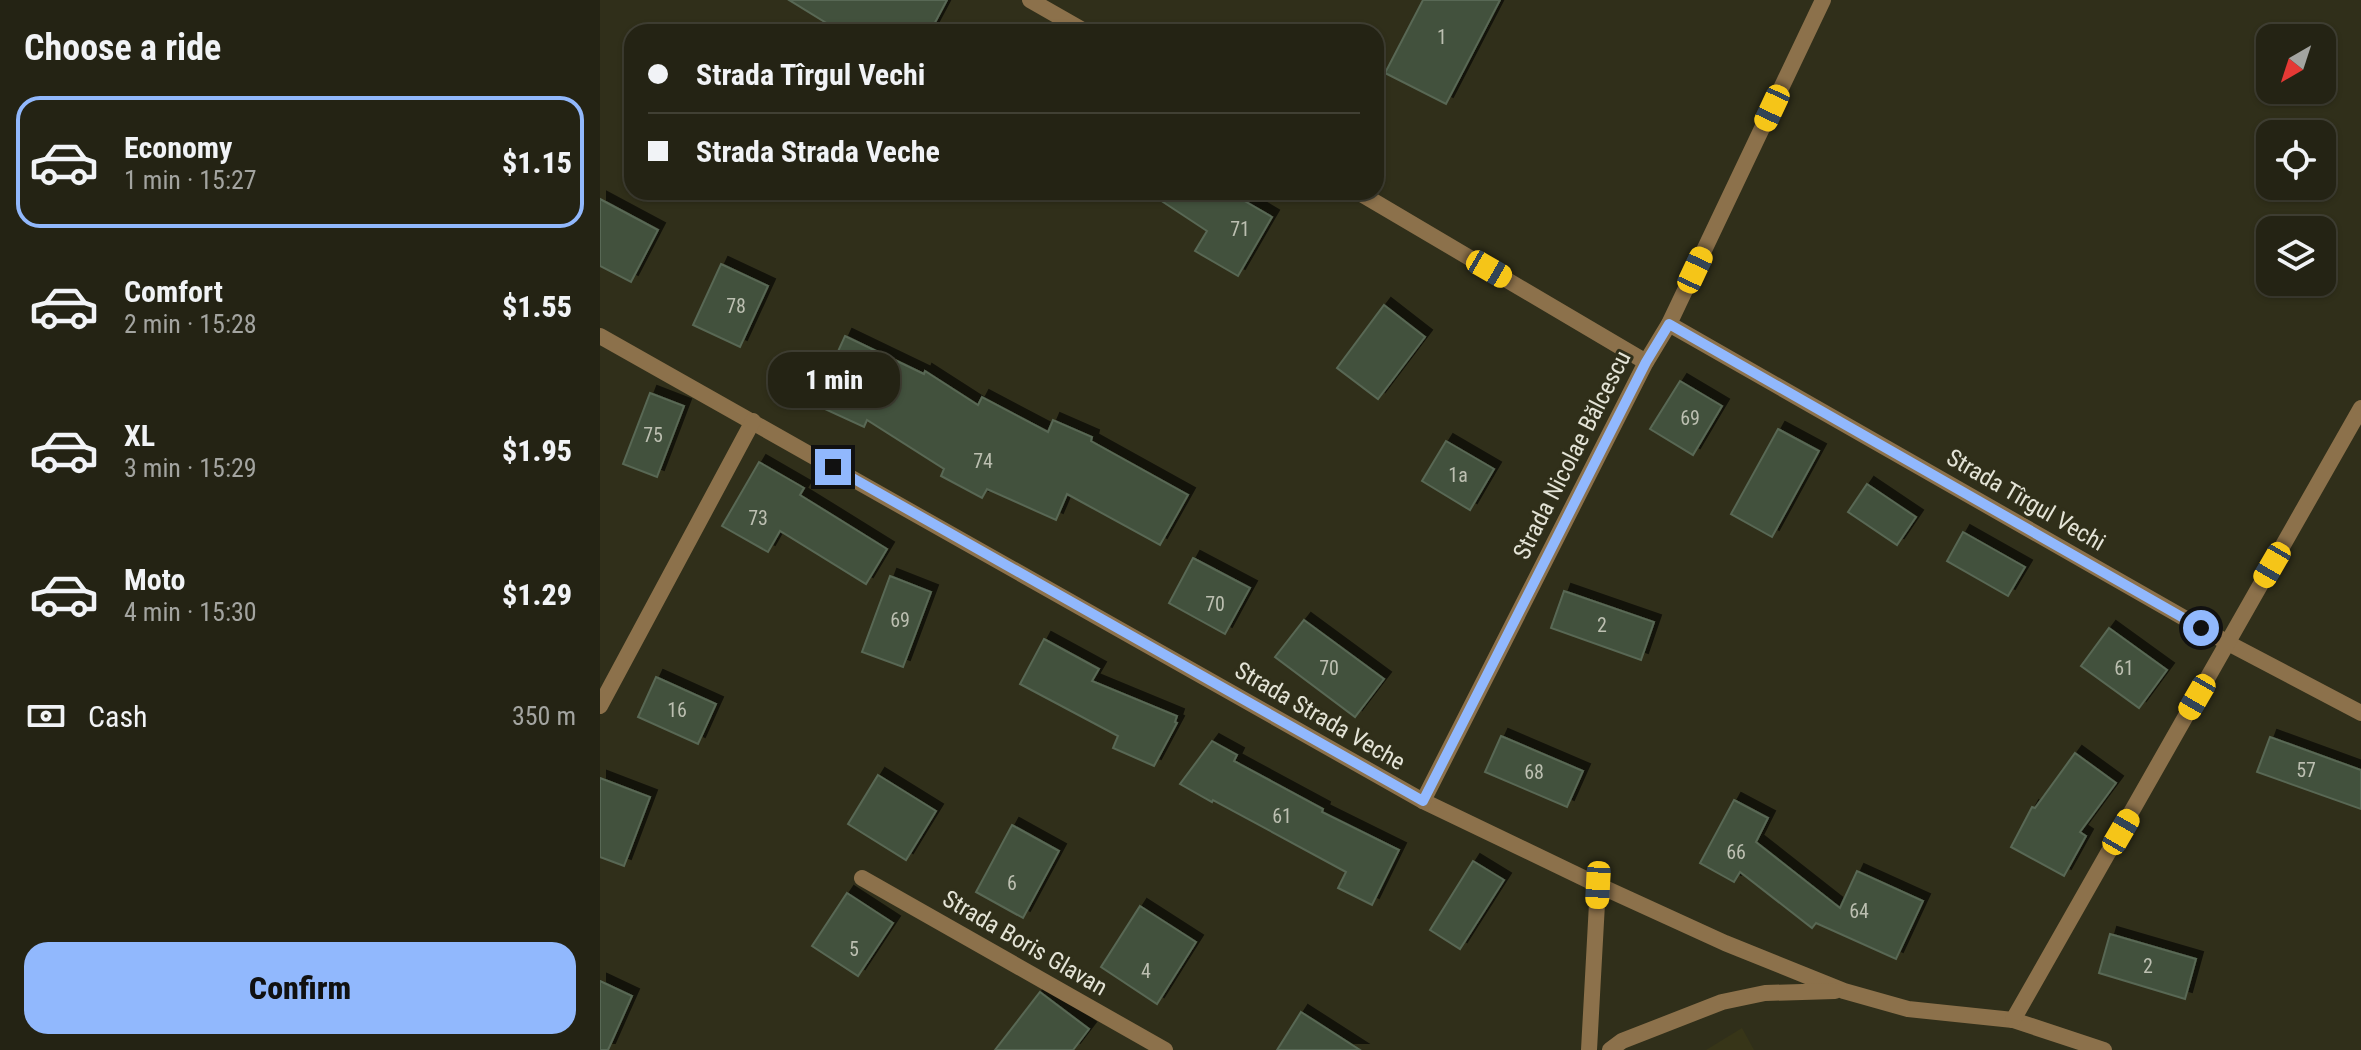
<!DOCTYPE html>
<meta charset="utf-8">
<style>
body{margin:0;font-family:"Roboto Condensed",sans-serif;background:#2c2b1d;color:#f1f3f6;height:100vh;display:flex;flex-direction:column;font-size:30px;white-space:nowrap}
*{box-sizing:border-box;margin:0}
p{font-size:26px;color:#a3a4a0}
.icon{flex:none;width:44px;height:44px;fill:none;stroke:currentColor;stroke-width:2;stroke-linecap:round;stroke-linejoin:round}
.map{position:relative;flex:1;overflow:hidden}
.details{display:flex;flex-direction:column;background:#242314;width:600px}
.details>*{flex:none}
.banner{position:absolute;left:24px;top:24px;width:760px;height:176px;border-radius:24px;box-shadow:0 2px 6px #0004,0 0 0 2px #414034;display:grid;align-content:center;height:176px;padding:0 24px;background:#242314}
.needle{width:52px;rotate:219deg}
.controls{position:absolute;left:1656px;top:24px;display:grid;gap:16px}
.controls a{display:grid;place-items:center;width:80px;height:80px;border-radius:16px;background:#242314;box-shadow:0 2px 6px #0004,0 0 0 2px #414034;font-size:40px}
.end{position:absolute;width:36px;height:36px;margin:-18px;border:10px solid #91b8fd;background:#111;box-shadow:0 0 0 4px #111}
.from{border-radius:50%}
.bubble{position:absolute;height:56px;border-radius:24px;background:#242314;box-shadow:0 2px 6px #0004,0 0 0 2px #414034;font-size:26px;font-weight:800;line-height:56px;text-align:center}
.car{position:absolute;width:24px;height:48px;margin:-24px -12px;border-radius:10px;box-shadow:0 0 6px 2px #0007;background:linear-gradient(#f5c518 24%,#345 0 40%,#f5c518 0 76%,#345 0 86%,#f5c518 0)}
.banner b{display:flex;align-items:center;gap:28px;height:76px;font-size:30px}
.banner b+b{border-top:2px solid #414034}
.banner i{width:20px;height:20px;background:#f1f3f6}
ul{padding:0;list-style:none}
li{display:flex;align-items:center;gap:24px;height:132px;margin:0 16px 12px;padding:0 8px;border:4px solid transparent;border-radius:24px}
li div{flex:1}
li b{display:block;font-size:30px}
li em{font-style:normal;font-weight:800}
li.on{border-color:#91b8fd}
li>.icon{width:72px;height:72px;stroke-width:1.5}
h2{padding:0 24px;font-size:36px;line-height:96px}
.pay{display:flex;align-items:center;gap:20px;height:88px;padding:0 24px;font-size:30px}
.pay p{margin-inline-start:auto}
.button{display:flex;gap:16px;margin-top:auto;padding:16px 24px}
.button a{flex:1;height:92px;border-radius:24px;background:#91b8fd;color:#111;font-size:32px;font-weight:800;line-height:92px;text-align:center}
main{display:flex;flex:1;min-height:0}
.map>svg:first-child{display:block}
</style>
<main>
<section class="details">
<h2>Choose a ride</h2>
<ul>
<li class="on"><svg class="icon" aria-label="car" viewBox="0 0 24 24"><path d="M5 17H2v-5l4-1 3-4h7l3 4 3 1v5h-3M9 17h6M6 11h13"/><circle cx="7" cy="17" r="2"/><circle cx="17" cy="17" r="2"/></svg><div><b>Economy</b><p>1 min · 15:27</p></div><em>$1.15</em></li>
<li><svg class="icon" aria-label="car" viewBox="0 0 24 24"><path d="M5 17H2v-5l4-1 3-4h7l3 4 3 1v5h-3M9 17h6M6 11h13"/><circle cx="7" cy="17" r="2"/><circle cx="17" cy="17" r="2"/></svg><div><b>Comfort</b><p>2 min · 15:28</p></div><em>$1.55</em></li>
<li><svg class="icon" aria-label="car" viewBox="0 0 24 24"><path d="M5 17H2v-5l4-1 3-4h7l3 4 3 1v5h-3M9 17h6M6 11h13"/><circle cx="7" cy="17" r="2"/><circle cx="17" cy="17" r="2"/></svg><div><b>XL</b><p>3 min · 15:29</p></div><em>$1.95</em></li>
<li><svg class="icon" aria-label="car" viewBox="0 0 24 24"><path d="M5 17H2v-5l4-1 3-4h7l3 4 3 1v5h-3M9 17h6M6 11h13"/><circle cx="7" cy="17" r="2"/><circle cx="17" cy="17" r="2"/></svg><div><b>Moto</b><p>4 min · 15:30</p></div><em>$1.29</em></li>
</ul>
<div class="pay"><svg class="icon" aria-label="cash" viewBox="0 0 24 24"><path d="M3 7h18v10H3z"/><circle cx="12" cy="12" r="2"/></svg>Cash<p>350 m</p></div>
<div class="button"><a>Confirm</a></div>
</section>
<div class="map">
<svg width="1761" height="1050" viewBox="0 0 1761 1050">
<defs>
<filter id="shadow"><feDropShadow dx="7" dy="-7" stdDeviation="0" flood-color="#0009"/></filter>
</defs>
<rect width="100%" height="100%" fill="#302f1a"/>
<!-- built -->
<polygon fill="#373518" points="1142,1028 1154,1050 1106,1050"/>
<!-- building -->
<g fill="#43513e" stroke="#596854" stroke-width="2" filter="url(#shadow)">
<polygon points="189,0 347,0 330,32 241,32"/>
<polygon points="823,0 900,0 846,104 785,73"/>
<polygon points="548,192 629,192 672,217 638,276 595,251 607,231"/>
<polygon points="0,199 58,230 31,282 0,266"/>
<polygon points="121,264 168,286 140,347 93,325"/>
<polygon points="784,305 825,337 778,399 737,368"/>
<polygon points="245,336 324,374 325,371 378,405 382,397 448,432 453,420 492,437 491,441 588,495 560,545 467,494 456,520 387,489 382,498 341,476 344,469 267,420 264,427 214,404"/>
<polygon points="1080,381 1122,406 1093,455 1050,429"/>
<polygon points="50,393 84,406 57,477 23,464"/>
<polygon points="1178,429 1219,451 1172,537 1131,514"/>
<polygon points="846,441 894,469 870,510 822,481"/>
<polygon points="159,462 204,488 200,495 287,549 266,584 180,531 168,552 122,526"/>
<polygon points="1267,484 1316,517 1297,545 1248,512"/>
<polygon points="1363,532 1425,567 1408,596 1347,561"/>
<polygon points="593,558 650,588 625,634 569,603"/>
<polygon points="290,576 331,592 303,667 262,652"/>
<polygon points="964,591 1054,622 1041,660 951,628"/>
<polygon points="704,620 784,679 755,717 675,657"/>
<polygon points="1509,628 1567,670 1539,708 1481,666"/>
<polygon points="444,639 499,669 492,681 577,716 575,722 577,723 554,766 513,748 518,736 420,684"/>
<polygon points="56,677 116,704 98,744 38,717"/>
<polygon points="901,736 983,771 967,807 885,772"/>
<polygon points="1670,737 1761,770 1761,809 1657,772"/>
<polygon points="612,741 637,755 634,761 723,809 722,812 799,850 772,905 738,888 746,872 613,800 612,802 580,784"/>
<polygon points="1475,753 1516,783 1480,832 1486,836 1464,876 1411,847 1432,807 1435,808"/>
<polygon points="278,775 336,811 306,860 248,824"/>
<polygon points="0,778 50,797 24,866 0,857"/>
<polygon points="1134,800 1168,818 1156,842 1240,908 1257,871 1323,901 1296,959 1216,923 1212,928 1140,872 1134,882 1100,863"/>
<polygon points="412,825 459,851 423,918 376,892"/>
<polygon points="873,861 904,880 860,949 830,930"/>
<polygon points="247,893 293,923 258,976 212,946"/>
<polygon points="540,906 596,942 557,1004 501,967"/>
<polygon points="1510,934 1596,959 1585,999 1499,973"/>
<polygon points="0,981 32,996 8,1050 0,1050"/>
<polygon points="440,992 489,1029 473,1050 395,1050"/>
<polygon points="701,1012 760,1050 677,1050"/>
</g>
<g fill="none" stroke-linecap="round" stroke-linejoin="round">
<!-- street -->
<g stroke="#8c714b" stroke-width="16">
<polyline points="430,0 486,32"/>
<polyline points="758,192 1046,362"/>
<polyline points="1069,324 1628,643 1761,713"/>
<polyline points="0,336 823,801 998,885 1125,943 1244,991 1308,1009 1413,1020 1504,1050"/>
<polyline points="0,706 153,421"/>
<polyline points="823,801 1046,362 1069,324 1223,0"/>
<polyline points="262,878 565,1050"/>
<polyline points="1413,1020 1761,408"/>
<polyline points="989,1050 998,885"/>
<polyline points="1010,1050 1022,1041 1122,1002 1165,993 1235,991"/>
</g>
</g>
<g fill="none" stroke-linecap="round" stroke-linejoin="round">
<!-- route -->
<polyline stroke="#91b8fd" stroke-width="10" points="233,467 823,801 1046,362 1069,324 1601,628"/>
</g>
<g text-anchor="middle" stroke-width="6" stroke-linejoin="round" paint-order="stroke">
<!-- number labels -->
<g font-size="20" fill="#bcbfb1">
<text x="842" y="44">1</text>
<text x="640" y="236">71</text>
<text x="136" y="313">78</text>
<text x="1090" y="425">69</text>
<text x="53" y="442">75</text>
<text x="383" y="468">74</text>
<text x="858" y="482">1a</text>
<text x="158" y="525">73</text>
<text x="615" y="611">70</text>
<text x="300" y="627">69</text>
<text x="1002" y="632">2</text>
<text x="729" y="675">70</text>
<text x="1524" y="675">61</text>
<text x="77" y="717">16</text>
<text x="1706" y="777">57</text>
<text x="934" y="779">68</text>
<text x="682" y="823">61</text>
<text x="1136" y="859">66</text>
<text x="412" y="890">6</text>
<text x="1259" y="918">64</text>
<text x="254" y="956">5</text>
<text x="1548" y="973">2</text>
<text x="546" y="978">4</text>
</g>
<!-- street labels -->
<g font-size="24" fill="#e4e4d7" stroke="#302f1a">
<text transform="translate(972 455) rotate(-63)" y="8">Strada Nicolae Bălcescu</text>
<text transform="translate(1426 500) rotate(30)" y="8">Strada Tîrgul Vechi</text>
<text transform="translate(720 716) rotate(30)" y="8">Strada Strada Veche</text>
<text transform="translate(425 943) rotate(30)" y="8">Strada Boris Glavan</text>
</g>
</g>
</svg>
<div class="controls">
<a><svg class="needle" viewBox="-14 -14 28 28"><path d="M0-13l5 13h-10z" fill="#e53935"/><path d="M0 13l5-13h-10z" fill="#a3a4a0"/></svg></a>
<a><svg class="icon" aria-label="locate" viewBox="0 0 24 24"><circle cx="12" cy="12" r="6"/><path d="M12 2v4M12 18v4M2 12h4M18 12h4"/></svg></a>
<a><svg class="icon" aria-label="layers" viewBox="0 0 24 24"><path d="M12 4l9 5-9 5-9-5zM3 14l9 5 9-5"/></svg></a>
</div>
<i class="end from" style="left:1601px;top:628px"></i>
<i class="end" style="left:233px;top:467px"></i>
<div class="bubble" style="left:168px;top:352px;width:132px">1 min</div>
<i class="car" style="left:1172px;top:108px;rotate:205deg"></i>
<i class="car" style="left:889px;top:269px;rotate:120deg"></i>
<i class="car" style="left:1095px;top:270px;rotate:25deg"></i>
<i class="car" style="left:1672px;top:565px;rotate:210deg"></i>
<i class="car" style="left:1597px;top:697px;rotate:210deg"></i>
<i class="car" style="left:1521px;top:832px;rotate:30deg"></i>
<i class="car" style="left:998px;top:885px;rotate:183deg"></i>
<div class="banner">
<b><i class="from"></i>Strada Tîrgul Vechi</b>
<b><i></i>Strada Strada Veche</b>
</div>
</div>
</main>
